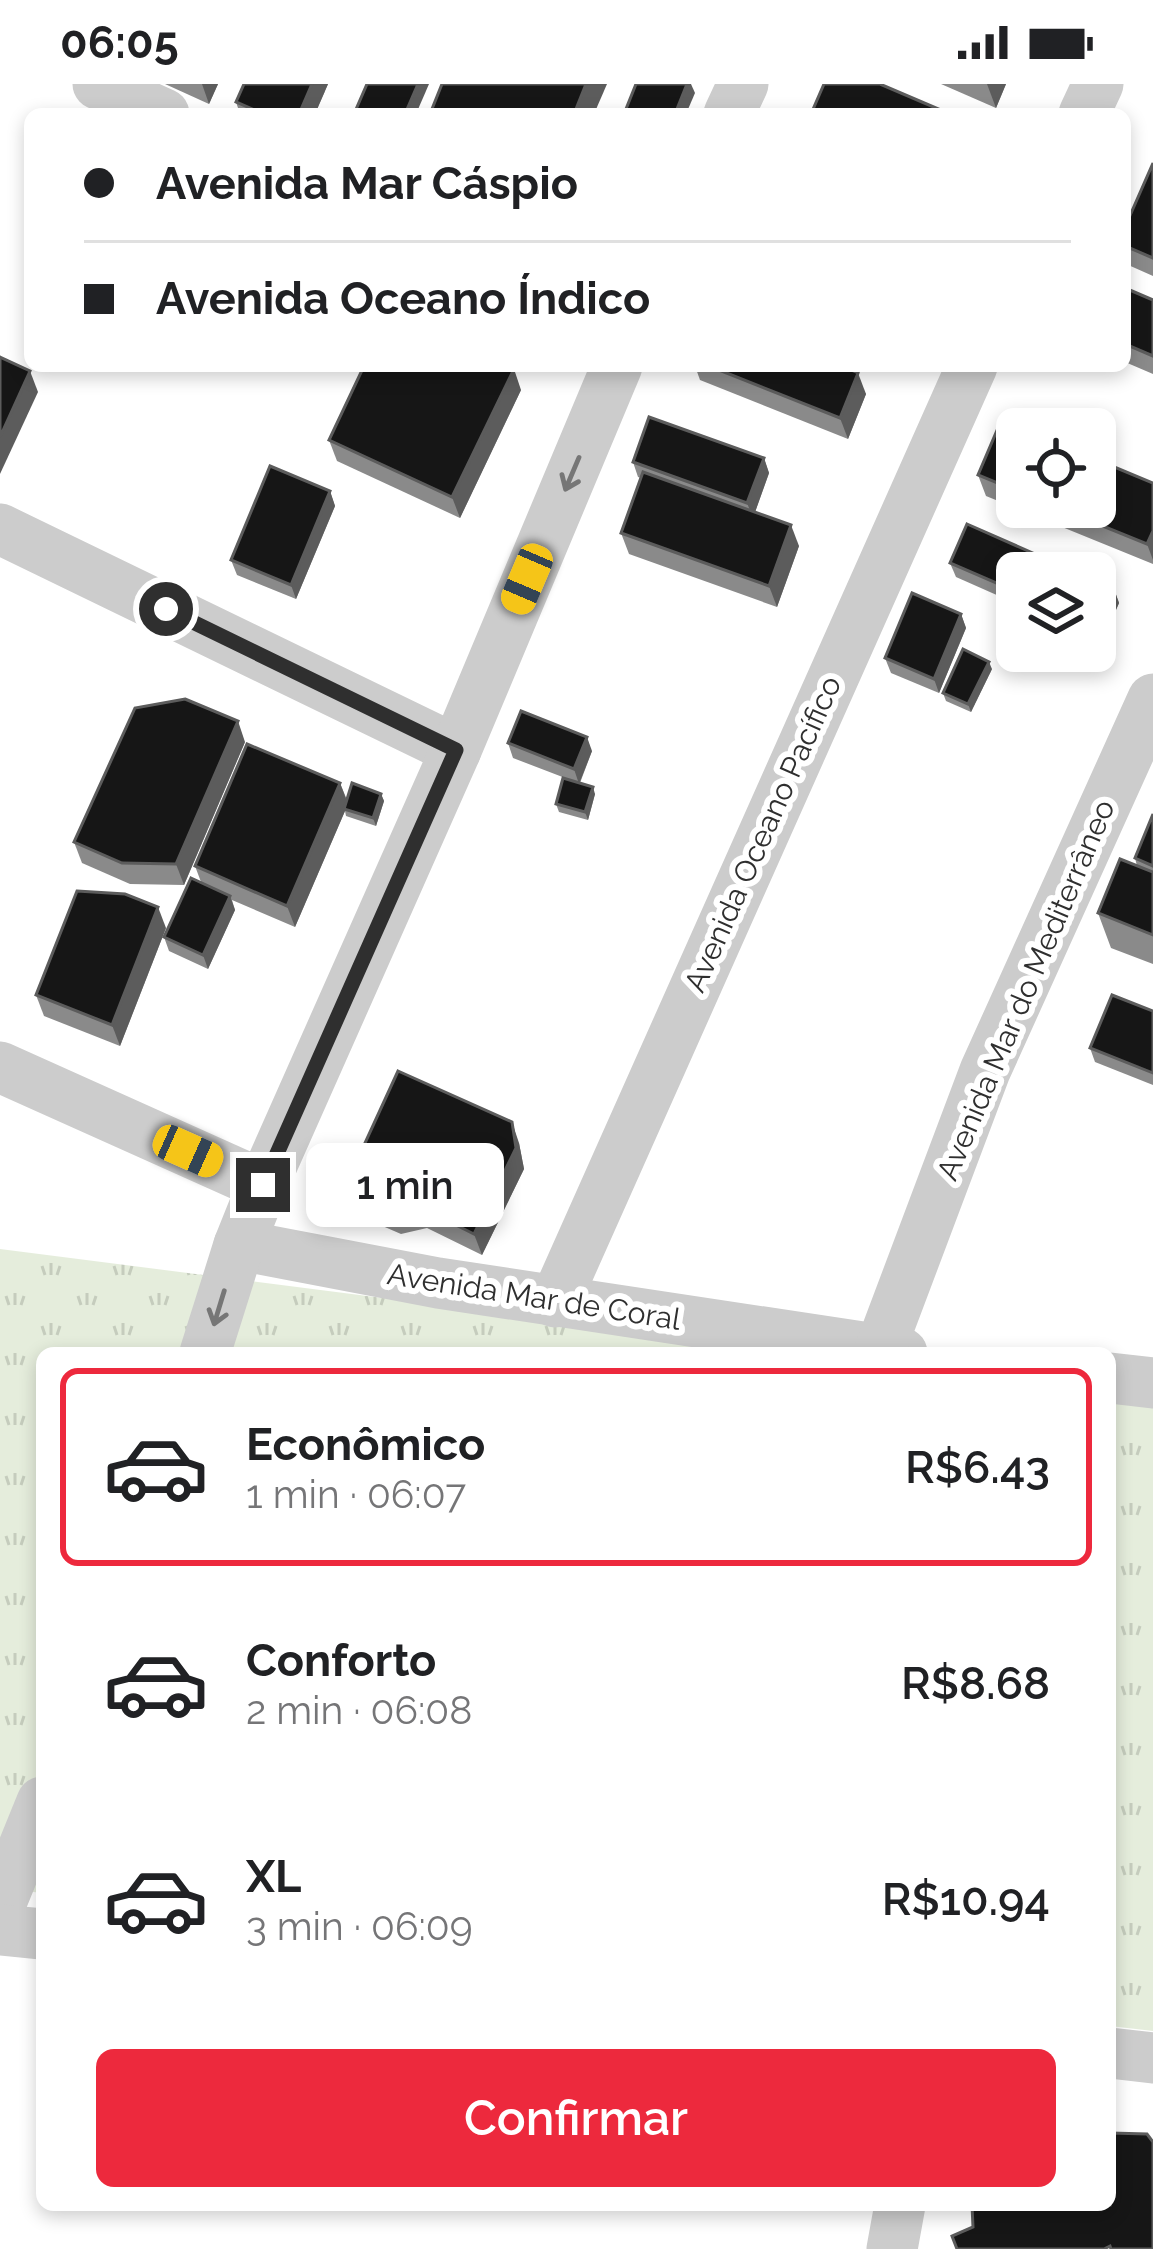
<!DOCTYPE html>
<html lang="pt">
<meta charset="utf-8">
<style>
body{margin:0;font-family:Raleway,sans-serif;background:#f6f6f6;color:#202124;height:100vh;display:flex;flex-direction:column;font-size:45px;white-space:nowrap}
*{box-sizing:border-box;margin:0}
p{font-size:39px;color:#757577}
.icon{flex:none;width:66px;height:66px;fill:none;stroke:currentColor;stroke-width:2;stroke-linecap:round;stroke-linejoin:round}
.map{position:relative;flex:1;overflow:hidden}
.details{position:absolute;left:36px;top:1263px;width:1080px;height:864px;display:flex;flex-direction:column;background:#fff;border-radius:18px;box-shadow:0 6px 18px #0003}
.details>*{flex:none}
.guide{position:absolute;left:24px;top:24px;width:1107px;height:264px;border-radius:18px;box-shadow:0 6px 18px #0003;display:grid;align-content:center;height:264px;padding:0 60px;background:#fff}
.tools{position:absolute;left:996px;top:324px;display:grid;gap:24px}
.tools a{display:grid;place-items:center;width:120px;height:120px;border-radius:18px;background:#fff;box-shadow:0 6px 18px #0003;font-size:60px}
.end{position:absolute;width:54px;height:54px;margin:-27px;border:15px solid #2f2f2f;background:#fff;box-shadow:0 0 0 6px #fff}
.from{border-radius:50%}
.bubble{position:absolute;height:84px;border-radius:18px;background:#fff;box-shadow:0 6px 18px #0003;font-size:39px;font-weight:600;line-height:84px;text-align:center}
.car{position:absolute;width:36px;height:72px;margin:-36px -18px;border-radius:15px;box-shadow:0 0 9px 3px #0007;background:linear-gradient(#f5c518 24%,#345 0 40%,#f5c518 0 76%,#345 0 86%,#f5c518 0)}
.guide b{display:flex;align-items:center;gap:42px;height:114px;font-size:45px}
.guide b+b{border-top:3px solid #e0e0e0}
.guide i{width:30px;height:30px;background:#202124}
ul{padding:21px 0 0;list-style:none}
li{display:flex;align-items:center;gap:36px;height:198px;margin:0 24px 18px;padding:0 36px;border:6px solid transparent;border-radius:18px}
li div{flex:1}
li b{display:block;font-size:45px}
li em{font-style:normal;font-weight:600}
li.current{border-color:#ed293d}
li>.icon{width:108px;height:108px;stroke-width:1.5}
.cta{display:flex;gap:24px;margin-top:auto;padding:24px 60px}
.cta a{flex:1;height:138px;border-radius:18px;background:#ed293d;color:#fff;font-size:48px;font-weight:600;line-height:138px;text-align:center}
.status{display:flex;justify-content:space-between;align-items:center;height:84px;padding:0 60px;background:#fff;direction:ltr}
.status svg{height:33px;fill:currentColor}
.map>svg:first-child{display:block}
</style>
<div class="status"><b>06:05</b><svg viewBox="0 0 49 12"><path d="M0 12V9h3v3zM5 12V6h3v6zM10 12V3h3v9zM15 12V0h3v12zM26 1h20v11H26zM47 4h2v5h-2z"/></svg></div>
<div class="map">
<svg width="1153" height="2165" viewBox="0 0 1153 2165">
<defs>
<pattern id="grass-tufts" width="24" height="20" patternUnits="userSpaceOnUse" patternTransform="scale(3)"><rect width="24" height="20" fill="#e5eddc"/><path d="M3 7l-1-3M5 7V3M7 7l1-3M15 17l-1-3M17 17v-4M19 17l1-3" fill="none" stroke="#c5ccbd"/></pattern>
</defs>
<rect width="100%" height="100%" fill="#fff"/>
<!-- grass -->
<g fill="url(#grass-tufts)">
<polygon points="0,1165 814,1269 42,1269 42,1809 0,1804"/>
<polygon points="1110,1307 1153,1312 1153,1947 1110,1942"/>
</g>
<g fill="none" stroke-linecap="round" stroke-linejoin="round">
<!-- minor -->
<g stroke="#ccc" stroke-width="51">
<polyline points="98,0 164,30"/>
<polyline points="729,30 743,0"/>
<polyline points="1084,30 1098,0"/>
<polyline points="0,445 456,666"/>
<polyline points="0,983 263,1101"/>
<polyline points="239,1161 438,1199 902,1269"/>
<polyline points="555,1218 972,282"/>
<polyline points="880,1266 985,987 1153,615"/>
<polyline points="205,1269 239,1161 263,1101 456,666 617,282"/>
<polyline points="1110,1294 1153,1299"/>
<polyline points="0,1821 42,1718"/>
<polyline points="0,1846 42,1850"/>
<polyline points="1110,1969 1153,1974"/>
<polyline points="892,2165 900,2121"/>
</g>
</g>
<!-- wall -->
<g fill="#8a8a8a">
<polygon points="165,0 218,0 209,20"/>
<polygon points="244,0 328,0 315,30 240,30 236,18"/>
<polygon points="941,0 1006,0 996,24"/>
<polygon points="1153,79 1153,192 1126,180 1125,143"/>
<polygon points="1125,204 1153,216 1153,290 1125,278"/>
<polygon points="695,282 842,282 866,310 848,355 700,296"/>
<polygon points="521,306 460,434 337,377 329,356"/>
<polygon points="1017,345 1017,423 1095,423 1153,399 1153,480 986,412 978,391"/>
<polygon points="764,374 769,389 755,428 799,462 777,523 629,470 621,449 641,394 638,393 633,378"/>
<polygon points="330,407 335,422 296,515 237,491 231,476"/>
<polygon points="950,479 1017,489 1017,520 956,493"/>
<polygon points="1095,497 1114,505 1119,519 1102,558 1095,554"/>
<polygon points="961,530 966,544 939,609 891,589 885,574"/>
<polygon points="992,585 971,628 946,617 943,609"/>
<polygon points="245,658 184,801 130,800 82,779 74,758"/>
<polygon points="508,659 592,667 580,699 595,710 588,736 559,728 556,720 573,697 513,674"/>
<polygon points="340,699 347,716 381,710 384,717 376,742 346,732 345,727 295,843 232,816 235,826 208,885 169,867 164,853 201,798 195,782"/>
<polygon points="1153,730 1153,880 1111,864 1098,829 1137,782 1135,774"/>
<polygon points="166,844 120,962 44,932 36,911"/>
<polygon points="1153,927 1153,1001 1095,978 1090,964"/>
<polygon points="519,1059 524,1085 482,1171 427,1144 401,1150 350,1128 343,1107"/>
</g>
<!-- shaded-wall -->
<g fill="#5c5c5c">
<polygon points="202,0 218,0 209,20"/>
<polygon points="312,0 328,0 315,30 299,30"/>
<polygon points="418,0 429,0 416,30 405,30"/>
<polygon points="586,0 607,0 594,30 574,30"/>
<polygon points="687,0 691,0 695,9 686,30 675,30"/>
<polygon points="987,0 1006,0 996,24"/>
<polygon points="514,285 521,306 460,434 452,413"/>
<polygon points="30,287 38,308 0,390 0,353"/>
<polygon points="858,289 866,310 848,355 840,334"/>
<polygon points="764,374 769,389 753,434 747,419"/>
<polygon points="330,407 335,422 296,515 291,501"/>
<polygon points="791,441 799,462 777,523 769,502"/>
<polygon points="1153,447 1153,476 1147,460"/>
<polygon points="1114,505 1119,519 1102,558 1097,543"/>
<polygon points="961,530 966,544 939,609 934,595"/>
<polygon points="989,578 992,585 971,628 968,620"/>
<polygon points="238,637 245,658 184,801 176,780"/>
<polygon points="587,653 592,667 579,700 574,685"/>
<polygon points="340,699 348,720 295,843 287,822"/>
<polygon points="593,703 595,710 588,736 585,728"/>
<polygon points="381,710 384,717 376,742 373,734"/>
<polygon points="230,812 235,826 208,885 203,871"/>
<polygon points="158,823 166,844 120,962 112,941"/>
<polygon points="512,1038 519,1059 524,1085 482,1171 474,1150"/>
</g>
<!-- building -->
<g fill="#161616" stroke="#5c5c5c" stroke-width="3">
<polygon points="244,0 312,0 299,30 264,30 236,18"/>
<polygon points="367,0 418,0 405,30 354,30"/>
<polygon points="442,0 586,0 574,30 430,30"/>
<polygon points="636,0 687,0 675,30 624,30"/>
<polygon points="824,0 880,0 950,30 811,30"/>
<polygon points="1153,79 1153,174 1125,162 1125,143"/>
<polygon points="1125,204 1153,216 1153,272 1125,260"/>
<polygon points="0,273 30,287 0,353"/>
<polygon points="364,282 508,282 514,285 452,413 329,356"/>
<polygon points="709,282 842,282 858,289 840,334"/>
<polygon points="649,333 764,374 747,419 633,378"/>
<polygon points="1001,337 1021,345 1017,345 1017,407 978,391"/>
<polygon points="1095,375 1153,399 1153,447 1147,460 1056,423 1095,423"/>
<polygon points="270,382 330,407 291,501 231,476"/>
<polygon points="643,388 791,441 769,502 621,449"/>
<polygon points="967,440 1078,489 1017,489 1017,508 950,479"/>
<polygon points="1095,497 1114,505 1097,543 1095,542"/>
<polygon points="912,509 961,530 934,595 885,574"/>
<polygon points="963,565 989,578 968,620 943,609"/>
<polygon points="185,615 238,637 176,780 122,779 74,758 135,624"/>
<polygon points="521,627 587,653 574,685 508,659"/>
<polygon points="247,660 340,699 287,822 195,782"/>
<polygon points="563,694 593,703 585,728 556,720"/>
<polygon points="352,699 381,710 373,734 344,725"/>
<polygon points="1153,730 1153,782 1135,774"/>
<polygon points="1120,775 1153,788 1153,851 1098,829"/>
<polygon points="191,794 230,812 203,871 164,853"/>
<polygon points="77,807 125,810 158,823 112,941 36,911"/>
<polygon points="1112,911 1153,927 1153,989 1090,964"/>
<polygon points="398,987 512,1038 516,1064 474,1150 420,1123 394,1130 343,1107"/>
<polygon points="1110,2049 1147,2050 1153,2058 1153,2165 1111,2165 1110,2162 1104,2165 957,2165 952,2152 973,2143 972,2121 1110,2121"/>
</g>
<!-- one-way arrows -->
<defs><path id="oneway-shaft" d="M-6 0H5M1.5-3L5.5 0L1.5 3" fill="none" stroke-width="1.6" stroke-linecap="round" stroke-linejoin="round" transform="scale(3)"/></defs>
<g stroke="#767676">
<use href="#oneway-shaft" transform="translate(572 390) rotate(113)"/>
<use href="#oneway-shaft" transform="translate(219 1224) rotate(107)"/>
</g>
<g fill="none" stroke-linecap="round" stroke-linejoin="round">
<!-- route -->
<polyline stroke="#2f2f2f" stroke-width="15" points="166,525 456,666 263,1101"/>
</g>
<g text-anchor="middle" stroke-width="12" stroke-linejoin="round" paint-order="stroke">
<!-- street labels -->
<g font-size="30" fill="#2f2f2f" stroke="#fff">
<text transform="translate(763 750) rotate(-66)" y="10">Avenida Oceano Pacífico</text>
<text transform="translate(1026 906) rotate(-67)" y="10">Avenida Mar do Mediterrâneo</text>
<text transform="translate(534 1213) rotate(9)" y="10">Avenida Mar de Coral</text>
</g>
</g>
</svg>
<div class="tools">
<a><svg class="icon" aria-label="locate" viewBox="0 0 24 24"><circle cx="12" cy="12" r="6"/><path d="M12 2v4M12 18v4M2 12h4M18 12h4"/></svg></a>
<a><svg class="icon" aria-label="layers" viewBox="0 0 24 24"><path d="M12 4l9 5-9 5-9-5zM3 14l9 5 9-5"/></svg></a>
</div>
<i class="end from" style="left:166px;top:525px"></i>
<i class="end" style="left:263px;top:1101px"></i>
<div class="bubble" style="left:306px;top:1059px;width:198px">1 min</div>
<i class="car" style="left:527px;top:495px;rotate:203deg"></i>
<i class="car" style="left:188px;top:1067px;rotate:114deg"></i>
<div class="guide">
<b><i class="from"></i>Avenida Mar Cáspio</b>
<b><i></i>Avenida Oceano Índico</b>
</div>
<section class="details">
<ul>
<li class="current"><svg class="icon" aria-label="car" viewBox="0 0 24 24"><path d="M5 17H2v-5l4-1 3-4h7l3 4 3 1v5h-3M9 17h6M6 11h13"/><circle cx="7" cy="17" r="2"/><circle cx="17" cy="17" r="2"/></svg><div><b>Econômico</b><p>1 min · 06:07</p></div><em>R$6.43</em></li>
<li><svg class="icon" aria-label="car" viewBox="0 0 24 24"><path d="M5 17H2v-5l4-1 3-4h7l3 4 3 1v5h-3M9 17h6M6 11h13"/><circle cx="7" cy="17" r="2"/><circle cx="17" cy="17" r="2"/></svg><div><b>Conforto</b><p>2 min · 06:08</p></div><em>R$8.68</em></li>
<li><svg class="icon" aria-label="car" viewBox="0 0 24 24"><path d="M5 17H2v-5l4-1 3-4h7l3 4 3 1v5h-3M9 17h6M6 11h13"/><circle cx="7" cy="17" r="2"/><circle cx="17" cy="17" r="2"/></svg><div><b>XL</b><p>3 min · 06:09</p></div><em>R$10.94</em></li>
</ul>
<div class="cta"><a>Confirmar</a></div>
</section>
</div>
